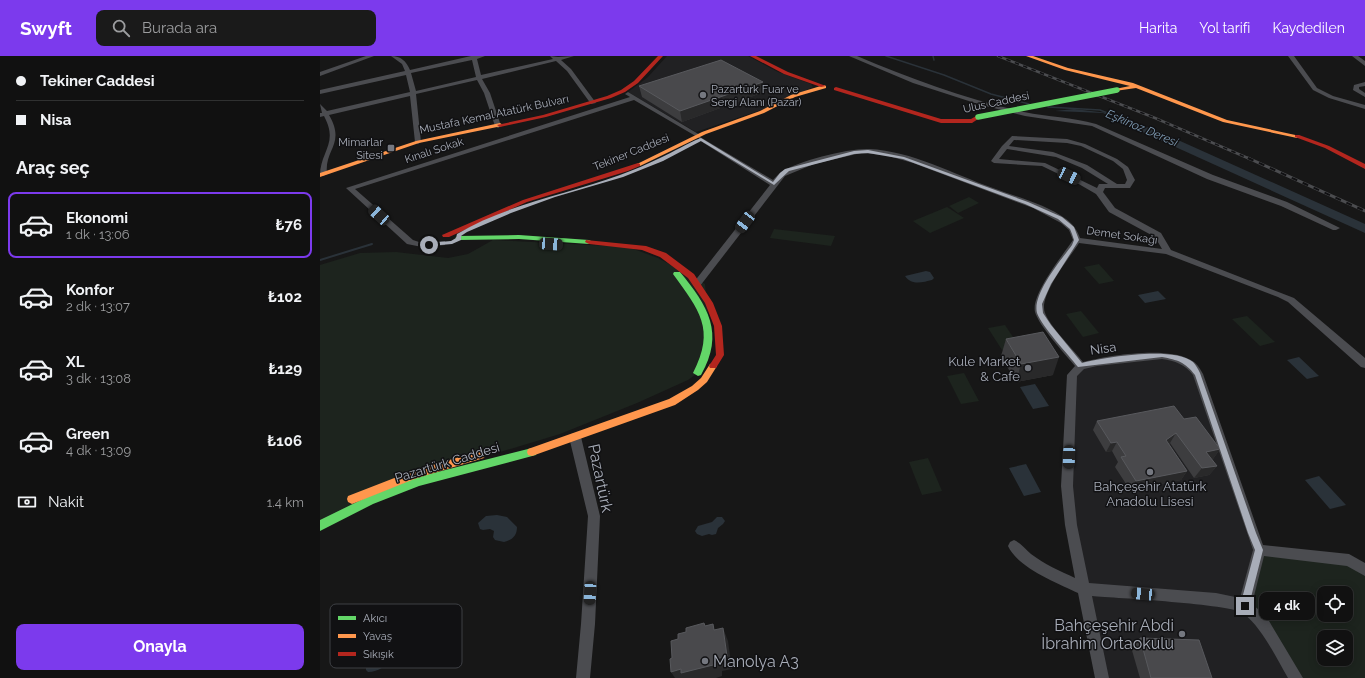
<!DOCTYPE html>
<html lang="tr">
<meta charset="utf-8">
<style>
body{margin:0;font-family:Raleway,sans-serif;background:#1a1a1a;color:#f1f3f6;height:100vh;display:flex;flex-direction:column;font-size:15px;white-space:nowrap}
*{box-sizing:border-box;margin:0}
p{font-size:13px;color:#9c9d9f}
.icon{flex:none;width:22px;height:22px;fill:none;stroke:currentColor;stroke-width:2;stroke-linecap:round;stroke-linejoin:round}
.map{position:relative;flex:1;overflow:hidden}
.details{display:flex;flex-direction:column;background:#111;width:320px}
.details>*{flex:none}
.top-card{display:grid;align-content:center;height:88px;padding:0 16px;background:#111}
.buttons{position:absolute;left:997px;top:530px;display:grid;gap:8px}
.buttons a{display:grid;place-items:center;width:36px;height:36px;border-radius:8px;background:#111;box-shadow:0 2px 10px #0003,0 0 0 1px #303131;font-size:20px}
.end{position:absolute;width:18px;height:18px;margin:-9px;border:5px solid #a8adb8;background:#111;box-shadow:0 0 0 2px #111}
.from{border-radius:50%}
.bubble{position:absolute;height:28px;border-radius:8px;background:#111;box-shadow:0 2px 10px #0003,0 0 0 1px #303131;font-size:13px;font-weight:700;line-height:28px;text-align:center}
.car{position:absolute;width:12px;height:24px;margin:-12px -6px;border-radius:5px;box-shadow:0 0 3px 1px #0007;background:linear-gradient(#222 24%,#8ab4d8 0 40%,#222 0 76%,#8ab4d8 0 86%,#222 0)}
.top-card b{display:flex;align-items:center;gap:14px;height:38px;font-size:15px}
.top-card b+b{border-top:1px solid #303131}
.top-card i{width:10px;height:10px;background:#f1f3f6}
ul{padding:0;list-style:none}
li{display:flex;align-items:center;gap:12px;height:66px;margin:0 8px 6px;padding:0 8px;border:2px solid transparent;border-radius:8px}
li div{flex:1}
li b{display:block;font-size:15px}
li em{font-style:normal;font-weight:700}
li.current{border-color:#7c3aed}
li>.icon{width:36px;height:36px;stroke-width:1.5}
h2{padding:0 16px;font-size:18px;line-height:48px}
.pay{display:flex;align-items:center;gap:10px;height:44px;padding:0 16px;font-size:15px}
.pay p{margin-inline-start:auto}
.action{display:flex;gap:8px;margin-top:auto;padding:8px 16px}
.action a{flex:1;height:46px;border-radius:8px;background:#7c3aed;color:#fff;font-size:16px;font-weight:700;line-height:46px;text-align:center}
header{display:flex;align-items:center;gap:24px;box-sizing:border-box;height:56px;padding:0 20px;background:#7c3aed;color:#fff}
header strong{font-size:19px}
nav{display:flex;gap:22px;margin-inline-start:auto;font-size:14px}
.search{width:280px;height:36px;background:#1a1a1a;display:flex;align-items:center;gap:10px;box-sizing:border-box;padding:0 14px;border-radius:8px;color:#9c9d9f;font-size:15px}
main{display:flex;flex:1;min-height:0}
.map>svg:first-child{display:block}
</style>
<header>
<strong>Swyft</strong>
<div class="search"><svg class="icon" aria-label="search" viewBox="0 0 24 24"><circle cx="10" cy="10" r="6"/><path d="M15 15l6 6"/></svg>Burada ara</div>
<nav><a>Harita</a><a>Yol tarifi</a><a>Kaydedilen</a></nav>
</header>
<main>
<section class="details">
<div class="top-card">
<b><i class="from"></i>Tekiner Caddesi</b>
<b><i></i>Nisa</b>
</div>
<h2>Araç seç</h2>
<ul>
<li class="current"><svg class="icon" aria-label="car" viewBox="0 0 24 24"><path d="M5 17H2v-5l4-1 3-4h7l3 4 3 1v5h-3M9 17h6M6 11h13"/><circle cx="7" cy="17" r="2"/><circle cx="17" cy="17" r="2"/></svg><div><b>Ekonomi</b><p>1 dk · 13:06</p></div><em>₺76</em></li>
<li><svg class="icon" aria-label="car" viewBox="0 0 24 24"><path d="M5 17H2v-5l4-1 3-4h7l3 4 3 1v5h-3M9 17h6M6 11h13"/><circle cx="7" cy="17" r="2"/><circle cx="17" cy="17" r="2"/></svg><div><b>Konfor</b><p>2 dk · 13:07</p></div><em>₺102</em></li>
<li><svg class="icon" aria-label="car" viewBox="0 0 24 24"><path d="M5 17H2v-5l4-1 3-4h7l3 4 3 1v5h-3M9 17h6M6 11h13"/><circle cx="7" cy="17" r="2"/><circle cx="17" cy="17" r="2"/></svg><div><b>XL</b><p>3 dk · 13:08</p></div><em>₺129</em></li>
<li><svg class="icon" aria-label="car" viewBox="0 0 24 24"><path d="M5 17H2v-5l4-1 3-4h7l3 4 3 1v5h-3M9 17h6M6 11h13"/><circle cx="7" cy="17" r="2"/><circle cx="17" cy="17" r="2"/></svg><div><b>Green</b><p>4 dk · 13:09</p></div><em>₺106</em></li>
</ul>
<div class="pay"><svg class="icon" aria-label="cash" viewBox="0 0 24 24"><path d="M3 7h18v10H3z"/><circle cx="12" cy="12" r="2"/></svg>Nakit<p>1.4 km</p></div>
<div class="action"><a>Onayla</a></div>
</section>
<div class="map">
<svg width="1045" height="622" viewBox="0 0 1045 622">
<rect width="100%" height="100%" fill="#171717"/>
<!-- built -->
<g fill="#212123">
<polygon points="347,0 428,0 458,16 491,28 493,31 447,52 376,76 308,36 328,21"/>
<polygon points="842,299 870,308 976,622 782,622 751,469 751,332 761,310"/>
</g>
<!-- green -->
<g fill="#1d241e" fill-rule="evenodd">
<polygon points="649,141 659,147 638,157 629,150"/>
<polygon points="627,151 644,162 610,177 593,165"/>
<polygon points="454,173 515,180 511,190 450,182"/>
<polygon points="173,184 308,191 338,202 385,228 389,267 386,311 368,324 317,347 240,378 124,413 0,466 0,209 40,197 76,196 128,202 148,198"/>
<polygon points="779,208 794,225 779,228 764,211"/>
<polygon points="761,255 779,277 763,281 746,258"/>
<polygon points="927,260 955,286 940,290 912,263"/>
<polygon points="685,269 699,290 682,294 668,272"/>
<polygon points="644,317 659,345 641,348 627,320"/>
<polygon points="608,402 622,435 602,439 589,406"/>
<path d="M939,494L1029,504L1045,514V622H976L925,550ZM1004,537H1026V559H1004ZM1004,581H1026V603H1004Z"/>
</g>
<!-- water -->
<g fill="#2a3239">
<polygon points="754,53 788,57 824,72 829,71 1045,168 1045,177 818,74 820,73 783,57 735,55"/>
<path d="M606,215L610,216L614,222L612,224C603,226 592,230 585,220Z"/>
<polygon points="838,235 846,243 825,247 818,239"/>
<polygon points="979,301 999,320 987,323 967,304"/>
<polygon points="715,328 729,350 713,353 700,331"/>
<polygon points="706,408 721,436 704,440 689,412"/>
<polygon points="999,420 1026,449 1010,453 985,424"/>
<path d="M177,459L187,461L197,471C197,480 192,484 184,486L175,484L173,481L174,475L170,473L163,474L160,473L158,467L166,460Z"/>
<polygon points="397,461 402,461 405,465 403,468 398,472 396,478 392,479 389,478 382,480 377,478 375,475 378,470 392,466"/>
<path d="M54,587C82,589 70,616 48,616L46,614V602L37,599V594L43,589Z"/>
</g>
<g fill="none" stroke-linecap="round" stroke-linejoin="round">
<!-- stream-far1 -->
<g stroke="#2a3239" stroke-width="1.5">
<polyline points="566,0 624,19 671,38 709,48"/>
<polyline points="613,0 614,4"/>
<polyline points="728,51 780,54 823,71"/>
</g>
<!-- stream -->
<polyline stroke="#2a3239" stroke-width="2" points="0,204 52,188"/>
<!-- street -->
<g fill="#4b4c50" fill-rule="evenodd">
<polygon points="46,0 54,0 0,20 0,16"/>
<path d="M71,0C81,0 86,5 90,14L151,0H165L157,3L161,19L233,3L230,0L238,1L254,0L241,4L251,13L276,47L271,48L247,15L236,5L162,23L170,37L181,70L178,72L175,70L164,37L157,24L96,38L101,86L98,88L95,86L90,40L9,59C26,88 4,93 7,118L3,120H0C0,95 19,88 4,60L0,61V57H2L0,48L7,55L90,36L86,19L0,38V34L85,15L82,8ZM152,4L156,21L96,35L91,17Z"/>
<path d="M529,0H537C591,23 646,43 704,56C728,61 752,61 776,68L893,119L967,146L1020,172L1016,174H1013L961,150L887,123L772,70L705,60L658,48L593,27Z"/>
<polygon points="968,0 974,0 997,32 1013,40 1045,49 1045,53 1009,42 993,34"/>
<polygon points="1032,0 1038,0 1045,5 1045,10"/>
<polygon points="1045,26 1045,30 1039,31 1039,33 1045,37 1045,41 1033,34 1034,29"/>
<path d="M308,36L380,79V81L453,124C456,121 458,118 461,116C478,105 529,92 549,93C592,95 633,118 673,132C697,141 725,148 746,163C753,168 757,174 760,182L842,193L835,181L789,156L776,138L757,127L722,110L674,107L671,105L682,90L692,80L747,83L765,88L797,103L808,111L815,124L810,132H785L783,136L795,152L841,177L851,194L974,242L1045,302V312L1041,311L968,246L958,241L846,198L759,187C750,201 718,240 725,257C731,272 753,293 763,306C789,299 852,289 874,306C877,308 881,314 883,318L943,489L1029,498L1045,507V520L1027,510L944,500L932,548L946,560L983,622H968C955,600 943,573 923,557C910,548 796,542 772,540L789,622H775L758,537C737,527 698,512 688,490L690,486L694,484C701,487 705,493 711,498C724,508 740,515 755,522L745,469L741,430L747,319L755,310C745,298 719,270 715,256C711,238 743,199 753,184L749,174L741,167L713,152L593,107L565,99L541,97L494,108L465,120L380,230H374L373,228L374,226L450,129L379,84V82L314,44L35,133L93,184L102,187L122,185H125V189L102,191L87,188L26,132L310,41L305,38ZM694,84L747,87L761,90L793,105L803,113L807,124L805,128H797L767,109L733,96L689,90ZM687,93L736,101L762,112L788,128H779L777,132L725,107L679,103ZM842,303C855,305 865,308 873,319L933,494L920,542L896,537L769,527L757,469L753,430L757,320L764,313L777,310Z"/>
<polygon points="255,377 259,378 261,381 280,460 275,568 270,622 256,622 261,568 268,460 249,381 251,378"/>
</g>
<!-- fast -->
<g fill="#63d668" fill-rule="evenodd">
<polygon points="199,179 269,184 273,186 269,188 199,183 139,184 135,182 139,180"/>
<path d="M354,216H360C388,250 405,277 381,319L378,320L373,317C396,273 379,254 353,218Z"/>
<polygon points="212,392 216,393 217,396 216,399 99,430 53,448 0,475 0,464 45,442 98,421"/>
</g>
<!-- slow -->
<g fill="#ff974d" fill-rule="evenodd">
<polygon points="706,0 713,0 748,12 813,27 907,64 980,80 977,82 903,66 816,32 795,35 795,33 810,30 745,14"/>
<polygon points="504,29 506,30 506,32 475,41 444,57 386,78 320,110 315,109 382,76 440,55 471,39"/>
<polygon points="180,67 183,69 182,70 99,87 0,121 0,117 96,85"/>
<polygon points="393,307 397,310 387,326 378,334 355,349 212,400 208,399 207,396 208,393 349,343 372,330 381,322 390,308"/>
<polygon points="160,395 164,396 165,399 164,402 97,422 32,448 28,446 27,443 28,440 95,414"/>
</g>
<!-- jam -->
<g fill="#b3261e" fill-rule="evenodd">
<polygon points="338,0 343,0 318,27 305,36 291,42 226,61 180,71 177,69 223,59 287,40 301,34 314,25"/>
<polygon points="430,0 436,0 468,16 506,30 501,31 464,18"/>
<polygon points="516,31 621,63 651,63 658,59 661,61 652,67 621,67 514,34 514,32"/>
<polygon points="975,79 979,79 1009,90 1045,108 1045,113 1005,92 975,81"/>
<polygon points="318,107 320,108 320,110 308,115 207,146 129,181 123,181 122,179 203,144"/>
<polygon points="266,184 326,190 346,197 374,218 393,247 402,270 404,299 396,312 390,312 389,310 396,299 394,270 385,247 368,222 340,201 322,194 269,188 265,186"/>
</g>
<!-- rail-far1 casing -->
<g stroke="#4b4c4f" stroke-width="2.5">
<polyline id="rail-far1" points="678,0 835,62 930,103"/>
</g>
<!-- rail casing -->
<g stroke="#4b4c4f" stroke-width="3">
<polyline id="rail" points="928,102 1045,155"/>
</g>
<!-- rail-far1 -->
<use href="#rail-far1" stroke="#111113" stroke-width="1.5" stroke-dasharray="4.5" stroke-linecap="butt"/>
<!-- rail -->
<use href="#rail" stroke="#111113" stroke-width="2" stroke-dasharray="6" stroke-linecap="butt"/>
<!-- fast-bridge -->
<polyline stroke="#63d668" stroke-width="5.5" points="658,61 797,34"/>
</g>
<!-- wall -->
<g fill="#3d3d3f">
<polygon points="443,26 444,36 362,66 322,41 319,30"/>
<polygon points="686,283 733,319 696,326 681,300"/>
<polygon points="864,363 900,393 893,403 892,403 897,410 889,419 874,422 850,387 849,388 867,415 861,424 810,434 795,411 798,406 792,395 786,396 773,374 777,365"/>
<polygon points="820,582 892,622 820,622 811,591"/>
</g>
<!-- shaded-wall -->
<g fill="#29292a">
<polygon points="443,26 444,36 362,66 360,55"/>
<polygon points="739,301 733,319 696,326 701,308"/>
<polygon points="856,377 850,387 840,394 846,384"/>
<polygon points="797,386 792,395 786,396 791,387"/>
<polygon points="900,393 893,403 879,405 886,396"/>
<polygon points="897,410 889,419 874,422 882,412"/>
<polygon points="867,415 861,424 810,434 816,425"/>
<polygon points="403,572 408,585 412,613 402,615 402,620 396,622 355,622 351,616 396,603"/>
</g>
<!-- building -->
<g fill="#49494c" stroke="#58595d">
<polygon points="401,4 443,26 360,55 319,30"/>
<polygon points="723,276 739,301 701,308 686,283"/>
<polygon points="854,350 864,363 876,361 900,393 886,396 897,410 882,412 856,377 846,384 867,415 816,425 801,401 806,400 797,386 791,387 777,365"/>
<polygon points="384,567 385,570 393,568 394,574 403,572 407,600 396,603 397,608 361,617 361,613 351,616 350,603 352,602 351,585 358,583 358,578 366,576 366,572"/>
<polygon points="820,582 879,584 892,622 831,622"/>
</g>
<!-- route -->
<path fill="#a8adb8" d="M381,82L453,126L460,117L465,113L534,95L548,94L584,101L708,146L742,161L754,171L759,184L731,228L722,248L723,257L731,269L762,307C785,301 854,290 873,306C876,309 878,313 880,317L936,477L943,494L928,553L925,554L922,553L920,550L935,494L928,477L875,319C865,306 858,304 842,301L758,311C748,298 722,271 717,257C712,238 741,204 752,189L754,184L752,178L750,173L738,163L705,148L583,103L548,97L534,98L469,115L454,129L381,85L343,105L303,121L235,141L191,157L147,176L141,180V184L132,188L109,190L106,189L109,187L131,185L136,182L137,178C187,148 246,139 300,119C314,114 327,108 340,102C354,96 367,87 381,82Z"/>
<!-- markers -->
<g fill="#757880" stroke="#111113" stroke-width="1.5">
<circle cx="383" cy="39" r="4"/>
<rect x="67" y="88" width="8" height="8" rx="2"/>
<circle cx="708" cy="312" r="4"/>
<circle cx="830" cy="416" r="4"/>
<circle cx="862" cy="578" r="4"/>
<circle cx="385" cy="605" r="4"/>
</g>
<g text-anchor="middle" stroke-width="3" stroke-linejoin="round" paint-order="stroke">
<!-- far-poi labels -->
<g font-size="11" fill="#a8adb8" stroke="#111113" text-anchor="start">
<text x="391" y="37">Pazartürk Fuar ve<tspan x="391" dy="13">Sergi Alanı (Pazar)</tspan></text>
<text x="63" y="90" text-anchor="end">Mimarlar<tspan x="63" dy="13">Sitesi</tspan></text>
</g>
<!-- far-street labels -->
<g font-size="11" fill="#a8adb8" stroke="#111113">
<text transform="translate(676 46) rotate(-12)" y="4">Ulus Caddesi</text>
<text transform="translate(174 58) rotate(-12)" y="4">Mustafa Kemal Atatürk Bulvarı</text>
<text transform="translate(114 94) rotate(-18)" y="4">Kınalı Sokak</text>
<text transform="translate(311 96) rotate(-22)" y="4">Tekiner Caddesi</text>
<text transform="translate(802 179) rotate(8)" y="4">Demet Sokağı</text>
</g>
<!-- far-water labels -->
<g font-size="12" font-style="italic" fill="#7f9bb3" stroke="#111113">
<text transform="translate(822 72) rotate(23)" y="4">Eşkinoz Deresi</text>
</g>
<!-- street labels -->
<g font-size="13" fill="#a8adb8" stroke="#111113">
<text transform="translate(783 292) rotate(-8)" y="5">Nisa</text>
<text transform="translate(127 406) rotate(-17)" y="5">Pazartürk Caddesi</text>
</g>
<!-- poi labels -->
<g font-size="13" fill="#a8adb8" stroke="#111113" text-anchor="end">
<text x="700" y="310">Kule Market<tspan x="700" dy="15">&amp; Cafe</tspan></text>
<text x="830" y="435" text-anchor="middle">Bahçeşehir Atatürk<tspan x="830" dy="15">Anadolu Lisesi</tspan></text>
</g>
<!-- near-street labels -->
<g font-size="16" fill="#a8adb8" stroke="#111113">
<text transform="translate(281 422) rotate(78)" y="6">Pazartürk</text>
</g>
<!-- near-poi labels -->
<g font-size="16" fill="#a8adb8" stroke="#111113" text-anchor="end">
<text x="854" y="575">Bahçeşehir Abdi<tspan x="854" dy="18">İbrahim Ortaokulu</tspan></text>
<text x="393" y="611" text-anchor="start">Manolya A3</text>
</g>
</g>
<!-- legend -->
<rect x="10" y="548" width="132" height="64" rx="6" fill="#111113" stroke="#3e4045" stroke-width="1"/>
<rect x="18" y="560" width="18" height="4" fill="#63d668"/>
<rect x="18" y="578" width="18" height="4" fill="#ff974d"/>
<rect x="18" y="596" width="18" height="4" fill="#b3261e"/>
<g font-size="11" fill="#a8adb8">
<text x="43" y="566">Akıcı</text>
<text x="43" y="584">Yavaş</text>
<text x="43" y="602">Sıkışık</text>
</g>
</svg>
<div class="buttons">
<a><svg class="icon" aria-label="locate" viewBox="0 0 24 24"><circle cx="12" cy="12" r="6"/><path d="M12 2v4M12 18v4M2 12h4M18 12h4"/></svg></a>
<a><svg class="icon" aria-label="layers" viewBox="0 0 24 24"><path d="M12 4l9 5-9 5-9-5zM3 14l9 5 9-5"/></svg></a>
</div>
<i class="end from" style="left:109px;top:189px"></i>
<i class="end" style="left:925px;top:550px"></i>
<div class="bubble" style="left:939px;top:536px;width:56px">4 dk</div>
<i class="car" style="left:749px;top:120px;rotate:115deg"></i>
<i class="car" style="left:59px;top:159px;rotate:312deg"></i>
<i class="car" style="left:425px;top:166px;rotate:217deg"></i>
<i class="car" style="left:231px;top:188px;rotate:94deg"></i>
<i class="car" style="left:749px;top:401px;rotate:182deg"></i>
<i class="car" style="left:270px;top:537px;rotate:183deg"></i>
<i class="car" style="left:823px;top:538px;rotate:275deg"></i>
</div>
</main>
